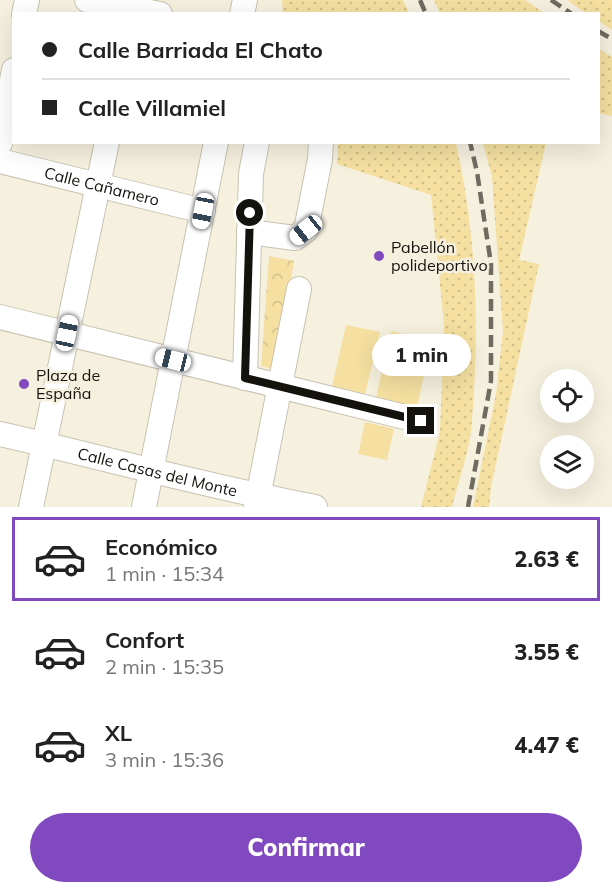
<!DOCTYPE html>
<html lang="es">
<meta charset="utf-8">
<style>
body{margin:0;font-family:Mulish,sans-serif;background:#f2f2f2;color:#222;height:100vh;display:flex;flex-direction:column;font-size:22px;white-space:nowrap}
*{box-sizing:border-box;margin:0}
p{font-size:20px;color:#767676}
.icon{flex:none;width:33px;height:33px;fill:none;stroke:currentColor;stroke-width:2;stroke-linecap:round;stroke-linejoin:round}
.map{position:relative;height:507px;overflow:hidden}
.sheet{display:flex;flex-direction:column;background:#fff;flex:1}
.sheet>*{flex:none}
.hud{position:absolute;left:12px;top:12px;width:588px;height:132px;border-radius:0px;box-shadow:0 6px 24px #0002;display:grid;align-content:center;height:132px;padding:0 30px;background:#fff}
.fabs{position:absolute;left:540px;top:369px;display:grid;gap:12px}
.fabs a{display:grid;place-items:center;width:54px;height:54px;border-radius:50%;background:#fff;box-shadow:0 6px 24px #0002;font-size:30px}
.end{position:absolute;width:27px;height:27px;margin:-14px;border:8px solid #14120c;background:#fff;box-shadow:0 0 0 3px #fff}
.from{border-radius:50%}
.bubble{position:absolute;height:42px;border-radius:21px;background:#fff;box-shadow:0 6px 24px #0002;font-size:20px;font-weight:800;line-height:42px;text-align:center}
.car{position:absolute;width:18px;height:36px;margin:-18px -9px;border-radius:8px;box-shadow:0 0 4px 2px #0007;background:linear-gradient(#fff 24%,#345 0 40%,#fff 0 76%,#345 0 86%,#fff 0)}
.hud b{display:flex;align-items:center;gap:21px;height:57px;font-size:22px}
.hud b+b{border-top:2px solid #e0e0e0}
.hud i{width:15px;height:15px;background:#222}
ul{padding:10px 0 0;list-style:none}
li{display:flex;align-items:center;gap:18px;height:84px;margin:0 12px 9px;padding:0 18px;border:3px solid transparent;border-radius:0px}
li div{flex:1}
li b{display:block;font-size:22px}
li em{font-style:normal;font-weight:800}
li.current{border-color:#8149c0}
li>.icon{width:54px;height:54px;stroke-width:1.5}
.primary-button{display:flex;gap:12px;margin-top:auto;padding:12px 30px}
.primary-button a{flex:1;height:69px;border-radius:36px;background:#8149c0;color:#fff;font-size:24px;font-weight:800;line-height:69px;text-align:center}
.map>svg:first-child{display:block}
</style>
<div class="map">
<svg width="612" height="507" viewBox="0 0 612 507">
<defs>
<pattern id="grass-dots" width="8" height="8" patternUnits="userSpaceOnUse" patternTransform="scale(1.5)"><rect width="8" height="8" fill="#f5e0a1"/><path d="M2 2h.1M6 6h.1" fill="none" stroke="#d1bf89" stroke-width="1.8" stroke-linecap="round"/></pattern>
<pattern id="park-crowns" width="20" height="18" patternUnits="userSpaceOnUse" patternTransform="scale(1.5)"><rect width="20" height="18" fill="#f5e0a1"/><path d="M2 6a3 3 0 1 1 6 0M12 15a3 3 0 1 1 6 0" fill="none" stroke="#d1bf89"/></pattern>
</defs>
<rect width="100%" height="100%" fill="#f6f0df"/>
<!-- grass -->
<g fill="url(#grass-dots)">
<polygon points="282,0 403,0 409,13 283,13"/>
<polygon points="434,0 525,0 544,13 440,13"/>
<polygon points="567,0 612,0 612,30 599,21 598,14 586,13"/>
<polygon points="599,49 612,57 612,116 599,113"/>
<path d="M338,143H456C477,236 480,335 471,431C468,456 458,482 452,507H421L440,432L444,325L431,195L337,164Z"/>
<polygon points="483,143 546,143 519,260 539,264 491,487 489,507 473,507 496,394 503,331 492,177"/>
</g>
<!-- park -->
<polygon fill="url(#park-crowns)" points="269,256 294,261 276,370 261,366"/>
<!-- garden -->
<g fill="#f5e0a1">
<polygon points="346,325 380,332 365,394 332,387"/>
<polygon points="391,331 431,341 417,408 376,398"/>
<polygon points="365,422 394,429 387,460 358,454"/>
</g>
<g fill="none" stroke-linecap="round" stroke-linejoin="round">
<!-- minor casing -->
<g stroke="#c8c3b2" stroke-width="26">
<g id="minor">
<polyline points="87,0 160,14"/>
<polyline points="24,14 27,0"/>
<polyline points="242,14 245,0"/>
<polyline points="0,143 14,70"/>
<path id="s1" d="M0,161L203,211"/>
<polyline points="249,232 295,238 306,230 320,159 321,142"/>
<polyline points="0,317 421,421"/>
<polyline points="245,378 251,174 257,142"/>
<path id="s2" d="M0,434C105,458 209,487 315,507"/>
<polyline points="31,507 107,142"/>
<polyline points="144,507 216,142"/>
<polyline points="256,507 299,289"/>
</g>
</g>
<!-- minor -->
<use href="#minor" stroke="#fff" stroke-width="24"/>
<!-- rail -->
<g stroke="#6e6b60" stroke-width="4.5" stroke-dasharray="12 6" stroke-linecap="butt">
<polyline points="420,0 426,14"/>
<polyline points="551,0 572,14"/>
<polyline points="598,31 612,39"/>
<polyline points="468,507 491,381 491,264 477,172 470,142"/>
</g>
</g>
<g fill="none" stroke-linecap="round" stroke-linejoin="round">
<!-- route -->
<polyline stroke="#14120c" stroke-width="8" points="250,213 245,378 421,421"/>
</g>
<!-- markers -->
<g fill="#8149c0" stroke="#f6f0df" stroke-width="2">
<circle cx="379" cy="256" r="6"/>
<circle cx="24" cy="384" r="6"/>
</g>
<g text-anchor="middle" stroke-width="5" stroke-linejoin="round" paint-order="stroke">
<!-- street labels -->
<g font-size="16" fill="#14120c" stroke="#f6f0df">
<text dy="6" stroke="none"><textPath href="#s1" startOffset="105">Calle Cañamero</textPath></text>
<text dy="6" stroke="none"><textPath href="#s2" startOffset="162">Calle Casas del Monte</textPath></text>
</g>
<!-- poi labels -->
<g font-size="16" fill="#14120c" stroke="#f6f0df" text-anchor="start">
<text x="391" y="253">Pabellón<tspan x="391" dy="18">polideportivo</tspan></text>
<text x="36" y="381">Plaza de<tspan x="36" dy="18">España</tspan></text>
</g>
</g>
</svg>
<div class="fabs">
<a><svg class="icon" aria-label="locate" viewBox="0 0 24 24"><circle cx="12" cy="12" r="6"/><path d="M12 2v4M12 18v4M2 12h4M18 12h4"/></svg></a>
<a><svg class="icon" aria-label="layers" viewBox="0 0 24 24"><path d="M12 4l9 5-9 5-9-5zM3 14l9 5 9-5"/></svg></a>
</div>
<i class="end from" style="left:250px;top:213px"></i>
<i class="end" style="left:421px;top:421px"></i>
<div class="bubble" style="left:372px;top:334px;width:99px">1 min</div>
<i class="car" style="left:203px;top:211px;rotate:191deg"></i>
<i class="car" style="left:306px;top:230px;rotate:231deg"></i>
<i class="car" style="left:67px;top:333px;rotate:12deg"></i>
<i class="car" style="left:173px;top:360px;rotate:284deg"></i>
<div class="hud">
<b><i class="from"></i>Calle Barriada El Chato</b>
<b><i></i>Calle Villamiel</b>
</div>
</div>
<section class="sheet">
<ul>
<li class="current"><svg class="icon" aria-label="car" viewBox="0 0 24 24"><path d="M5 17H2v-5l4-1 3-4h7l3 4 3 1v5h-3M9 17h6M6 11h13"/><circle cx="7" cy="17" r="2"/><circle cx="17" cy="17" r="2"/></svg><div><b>Económico</b><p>1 min · 15:34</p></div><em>2.63 €</em></li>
<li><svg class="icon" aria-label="car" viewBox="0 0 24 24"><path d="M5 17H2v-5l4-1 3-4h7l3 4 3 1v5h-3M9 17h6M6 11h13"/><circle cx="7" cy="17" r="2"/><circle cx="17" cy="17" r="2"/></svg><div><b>Confort</b><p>2 min · 15:35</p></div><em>3.55 €</em></li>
<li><svg class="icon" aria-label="car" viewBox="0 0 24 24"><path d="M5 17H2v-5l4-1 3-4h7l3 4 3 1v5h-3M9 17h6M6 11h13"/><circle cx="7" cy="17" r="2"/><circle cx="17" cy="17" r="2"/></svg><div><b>XL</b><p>3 min · 15:36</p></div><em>4.47 €</em></li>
</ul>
<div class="primary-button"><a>Confirmar</a></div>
</section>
